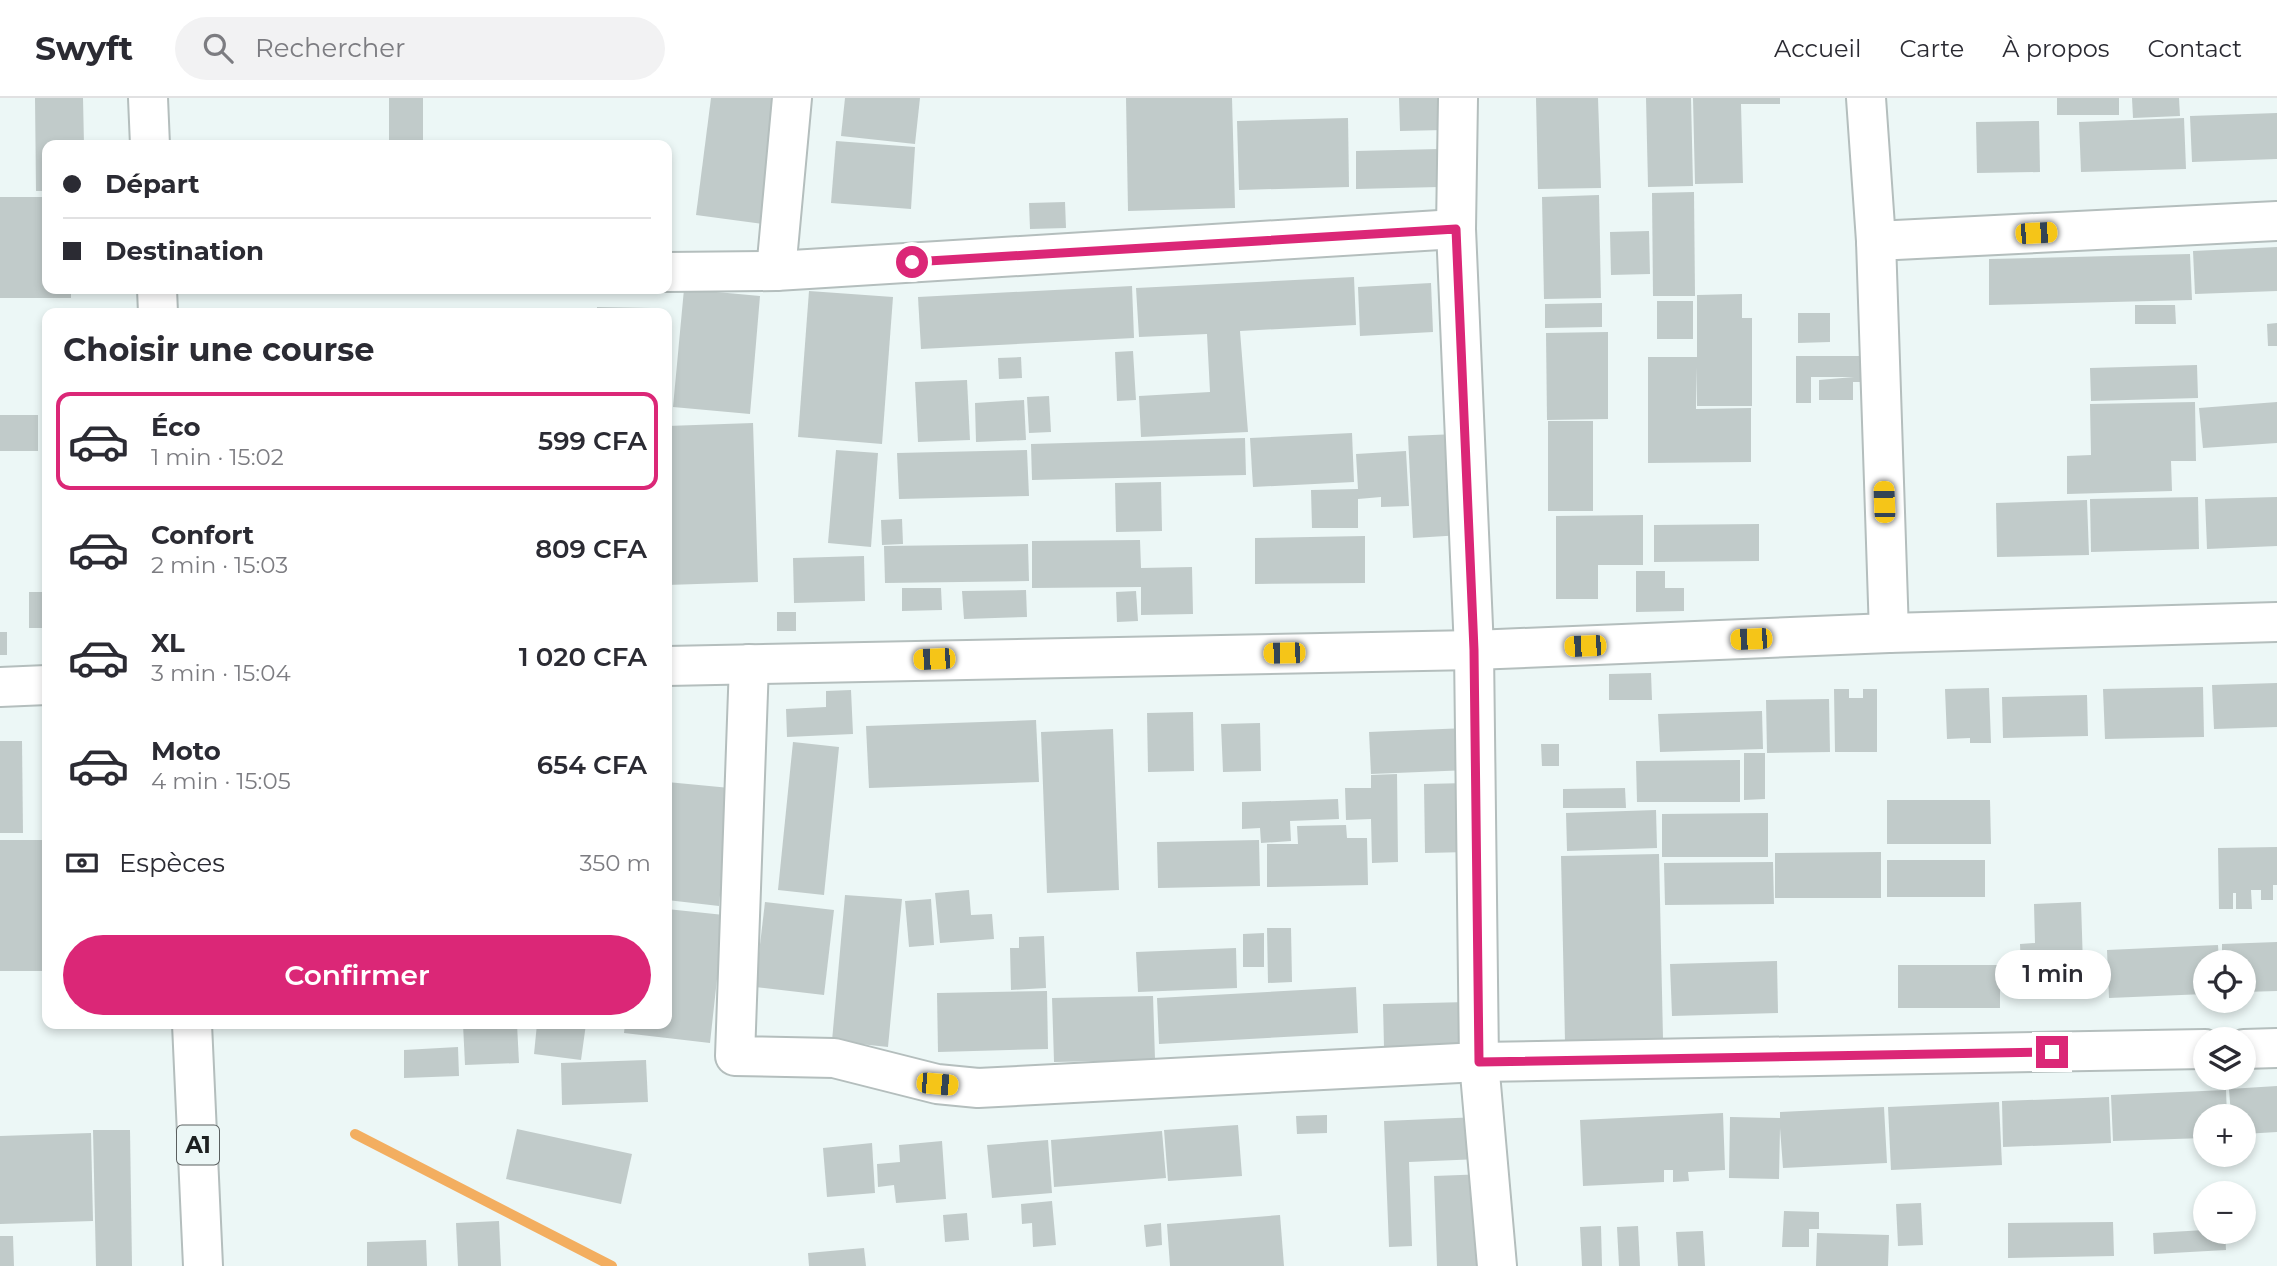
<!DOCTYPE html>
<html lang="fr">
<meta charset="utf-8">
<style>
body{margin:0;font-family:Montserrat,sans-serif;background:#f2f2f3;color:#2b2b33;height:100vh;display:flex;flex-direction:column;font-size:26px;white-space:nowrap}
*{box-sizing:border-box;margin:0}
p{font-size:23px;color:#7c7c81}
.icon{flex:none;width:38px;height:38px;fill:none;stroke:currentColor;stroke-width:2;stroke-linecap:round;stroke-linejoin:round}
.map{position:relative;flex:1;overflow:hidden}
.side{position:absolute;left:42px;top:210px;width:630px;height:721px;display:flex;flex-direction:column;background:#fff;border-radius:14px;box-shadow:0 4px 10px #0003}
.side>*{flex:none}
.banner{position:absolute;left:42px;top:42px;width:630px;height:154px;border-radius:14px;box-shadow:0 4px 10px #0003;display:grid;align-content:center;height:154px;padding:0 21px;background:#fff}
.buttons{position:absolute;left:2193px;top:852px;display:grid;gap:14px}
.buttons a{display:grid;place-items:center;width:63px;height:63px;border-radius:50%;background:#fff;box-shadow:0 4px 10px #0003;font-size:35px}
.end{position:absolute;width:32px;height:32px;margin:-16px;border:9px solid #db2777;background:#fff;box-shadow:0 0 0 4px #fff}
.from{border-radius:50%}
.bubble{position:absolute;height:49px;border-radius:24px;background:#fff;box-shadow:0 4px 10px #0003;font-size:23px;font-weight:600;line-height:49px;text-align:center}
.car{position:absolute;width:21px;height:42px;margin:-21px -10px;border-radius:9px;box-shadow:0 0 5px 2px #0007;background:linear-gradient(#f5c518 24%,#345 0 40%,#f5c518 0 76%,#345 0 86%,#f5c518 0)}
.banner b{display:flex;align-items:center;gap:24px;height:66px;font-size:26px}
.banner b+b{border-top:2px solid #e1e1e2}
.banner i{width:18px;height:18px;background:#2b2b33}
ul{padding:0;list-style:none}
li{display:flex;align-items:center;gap:21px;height:98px;margin:0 14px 10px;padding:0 7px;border:4px solid transparent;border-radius:14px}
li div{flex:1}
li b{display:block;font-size:26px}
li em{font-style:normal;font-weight:600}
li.on{border-color:#db2777}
li>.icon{width:63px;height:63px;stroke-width:1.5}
h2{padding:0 21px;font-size:32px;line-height:84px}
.pay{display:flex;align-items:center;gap:18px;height:77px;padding:0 21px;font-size:26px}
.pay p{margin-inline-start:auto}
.cta{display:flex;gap:14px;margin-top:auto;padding:14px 21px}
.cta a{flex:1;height:80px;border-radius:42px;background:#db2777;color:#fff;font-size:28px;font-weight:600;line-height:80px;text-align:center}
header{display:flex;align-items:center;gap:42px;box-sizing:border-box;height:98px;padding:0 35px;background:#fff;border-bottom:2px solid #e1e1e2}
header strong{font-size:33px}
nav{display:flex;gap:38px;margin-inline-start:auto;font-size:24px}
.search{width:490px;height:63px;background:#f2f2f3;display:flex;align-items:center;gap:18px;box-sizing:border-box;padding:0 24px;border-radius:38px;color:#7c7c81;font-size:26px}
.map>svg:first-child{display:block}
</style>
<header>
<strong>Swyft</strong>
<div class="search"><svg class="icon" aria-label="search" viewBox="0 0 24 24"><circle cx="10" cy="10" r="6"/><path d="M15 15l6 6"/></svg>Rechercher</div>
<nav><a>Accueil</a><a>Carte</a><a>À propos</a><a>Contact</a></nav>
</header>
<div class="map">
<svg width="2277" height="1168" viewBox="0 0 2277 1168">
<rect width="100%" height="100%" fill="#ecf7f6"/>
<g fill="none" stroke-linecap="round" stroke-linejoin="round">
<!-- stream -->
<polyline stroke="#f3ae60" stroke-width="10" points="355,1036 612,1168"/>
</g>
<!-- building -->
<g fill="#c1cbca">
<polygon points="35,0 83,0 84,47 47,47 47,93 36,93"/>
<rect x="389" y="0" width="34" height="47"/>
<polygon points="711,0 778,0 763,126 696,117"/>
<polygon points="845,0 920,0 915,46 841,38"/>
<polygon points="1126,0 1232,0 1235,110 1128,113"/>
<polygon points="1399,0 1443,0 1444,32 1400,33"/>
<polygon points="1536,0 1598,0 1601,90 1538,91"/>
<polygon points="1646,0 1691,0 1693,88 1648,89"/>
<polygon points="1693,0 1780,0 1780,6 1741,6 1743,85 1695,86"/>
<rect x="2057" y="0" width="62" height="17"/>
<polygon points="2132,0 2179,0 2180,18 2133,20"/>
<polygon points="2277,15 2277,61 2192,64 2190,18"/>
<polygon points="1348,20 1349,89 1239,92 1237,23"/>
<polygon points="2184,20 2186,71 2081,74 2079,24"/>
<polygon points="2039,23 2040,74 1977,75 1976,24"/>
<polygon points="836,43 915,49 911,111 831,105"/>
<polygon points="1439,51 1439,89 1356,91 1356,53"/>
<polygon points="1694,94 1695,198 1653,198 1652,95"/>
<polygon points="1599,97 1601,200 1544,201 1542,99"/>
<polygon points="0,99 47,99 47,191 71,191 71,200 0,200"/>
<polygon points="1065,104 1066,130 1030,131 1029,105"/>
<polygon points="1649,133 1650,176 1611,177 1610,134"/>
<polygon points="2277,149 2277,193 2195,196 2193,153"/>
<polygon points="2190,156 2192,202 1989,207 1989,161"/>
<polygon points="1354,179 1356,227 1240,233 1248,334 1141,339 1139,298 1210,294 1207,236 1139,239 1136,190"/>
<polygon points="1431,185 1433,234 1360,238 1358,189"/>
<polygon points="1132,188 1134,240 921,251 918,199"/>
<polygon points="684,191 760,198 750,316 673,309"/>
<polygon points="809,193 893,199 882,346 798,339"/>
<polygon points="1742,196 1742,220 1752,220 1752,308 1697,308 1696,269 1696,311 1751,310 1751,364 1648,365 1648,259 1697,259 1697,197"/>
<rect x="1657" y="203" width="36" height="38"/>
<polygon points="1602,205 1602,229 1545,230 1545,206"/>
<polygon points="2135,207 2175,207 2176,226 2135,226"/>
<polygon points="597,209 652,210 652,215 597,215"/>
<polygon points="1798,215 1830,215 1830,244 1798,245"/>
<polygon points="2277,225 2277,248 2268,248 2267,226"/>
<polygon points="1608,234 1608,321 1547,322 1546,235"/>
<polygon points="1133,253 1136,302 1117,303 1115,254"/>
<polygon points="1796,258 1862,258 1862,284 1853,284 1853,302 1819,302 1819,282 1854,279 1811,279 1811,305 1796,305"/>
<polygon points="1021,259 1022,280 999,281 998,260"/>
<polygon points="2197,267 2198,300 2091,303 2090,270"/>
<polygon points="967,282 970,342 918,344 915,284"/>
<polygon points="1049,298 1051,334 1029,335 1027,299"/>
<polygon points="1024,302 1026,342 976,344 975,305"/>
<polygon points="2195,304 2196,363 2171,363 2172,393 2067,396 2067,358 2091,357 2090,306"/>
<polygon points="2277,304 2277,345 2203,350 2199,310"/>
<rect x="0" y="317" width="38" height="36"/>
<rect x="1548" y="323" width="45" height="90"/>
<polygon points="753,325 758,484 667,487 667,328"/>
<polygon points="1352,335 1354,384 1253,389 1250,340"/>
<polygon points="1457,336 1462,437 1413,440 1408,338"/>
<polygon points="1245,340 1246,377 1032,382 1031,346"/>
<polygon points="836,352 878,355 871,449 828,445"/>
<polygon points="1027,352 1029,398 899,401 897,355"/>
<polygon points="1406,353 1409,408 1381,409 1381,399 1358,401 1358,430 1312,430 1311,392 1358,391 1356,356"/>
<polygon points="1161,384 1162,433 1116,434 1115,385"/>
<polygon points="2198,399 2199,451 2091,454 2090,401"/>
<polygon points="2277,399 2277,448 2207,451 2205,401"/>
<polygon points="2087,402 2089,457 1997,459 1996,405"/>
<polygon points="1643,417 1643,467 1598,467 1598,501 1556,501 1556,418"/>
<polygon points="902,421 903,446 882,447 881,422"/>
<polygon points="1759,426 1759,463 1654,464 1654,427"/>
<polygon points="1365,438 1365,485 1255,486 1255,440"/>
<polygon points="1140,442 1141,470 1192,469 1193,516 1141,517 1141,489 1032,490 1032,443"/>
<polygon points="1028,446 1029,483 885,485 884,448"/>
<polygon points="864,458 865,503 794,505 793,460"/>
<polygon points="1636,473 1665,473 1665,490 1684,490 1684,513 1636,514"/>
<polygon points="902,490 941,490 942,512 902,513"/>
<polygon points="1026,492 1027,519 964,521 962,493"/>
<polygon points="1136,493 1138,523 1117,524 1116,494"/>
<rect x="29" y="494" width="18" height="36"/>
<rect x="777" y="514" width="19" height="19"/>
<rect x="0" y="534" width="7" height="23"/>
<polygon points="1651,575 1652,602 1609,602 1609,576"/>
<polygon points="2277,585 2277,629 2214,631 2212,587"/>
<polygon points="2203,589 2204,639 2105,641 2103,591"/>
<polygon points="1989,590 1991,645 1970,645 1970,640 1947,641 1945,591"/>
<polygon points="1834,591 1849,591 1849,600 1863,600 1863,591 1877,591 1877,654 1835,654"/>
<polygon points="851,592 853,636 787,639 786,611 826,609 826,593"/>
<polygon points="2087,597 2088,638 2003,640 2002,599"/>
<polygon points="1829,601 1830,654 1767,655 1766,602"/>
<polygon points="1762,613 1763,651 1660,654 1658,616"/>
<polygon points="1193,614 1194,673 1148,674 1147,615"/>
<polygon points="1036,622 1039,684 869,690 866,628"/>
<polygon points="1260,625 1261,673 1223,674 1221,626"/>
<polygon points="1467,630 1469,672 1371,676 1369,634"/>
<polygon points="1113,631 1119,792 1047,795 1041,634"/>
<polygon points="0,643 22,643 23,735 0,735"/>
<polygon points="793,644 839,649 824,797 778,792"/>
<polygon points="1541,646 1559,646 1559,668 1542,668"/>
<polygon points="1744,655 1765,655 1765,701 1744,702"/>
<polygon points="1740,662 1740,704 1637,704 1636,663"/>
<polygon points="1397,676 1398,764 1372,765 1371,721 1346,722 1345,690 1371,690 1371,677"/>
<polygon points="667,684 730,690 719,808 667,802"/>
<polygon points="1467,685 1468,754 1425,755 1424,686"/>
<polygon points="1625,690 1626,710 1563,710 1563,691"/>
<polygon points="1338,701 1339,721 1290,723 1291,743 1261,745 1260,730 1242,731 1242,704"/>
<polygon points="1887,702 1990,702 1991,746 1887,746"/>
<polygon points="1656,712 1657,750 1567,753 1566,715"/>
<polygon points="1768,715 1768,759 1662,759 1662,716"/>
<polygon points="1346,727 1347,740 1367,740 1368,787 1267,789 1267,746 1298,746 1297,728"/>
<rect x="0" y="742" width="47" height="131"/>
<polygon points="1259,742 1260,788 1158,790 1157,744"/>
<polygon points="2277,749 2277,787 2273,787 2273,802 2261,802 2261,792 2251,792 2252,811 2236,811 2236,795 2233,795 2233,811 2219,811 2218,750"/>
<polygon points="1881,754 1881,800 1775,800 1775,755"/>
<polygon points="1659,756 1663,941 1565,943 1561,758"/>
<rect x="1887" y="762" width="98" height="37"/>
<polygon points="1773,764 1774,806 1665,807 1664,765"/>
<polygon points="969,792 971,817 992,816 994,841 940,845 935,795"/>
<polygon points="845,797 902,801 888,949 832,943"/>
<polygon points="931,801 934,847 909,849 905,803"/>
<polygon points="765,804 834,812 824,897 755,889"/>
<polygon points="2081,804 2084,899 2022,900 2020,846 2035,845 2034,806"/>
<polygon points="667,811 724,817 710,945 624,935 625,926 667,926"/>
<polygon points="1267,830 1291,830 1292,884 1268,885"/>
<polygon points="1264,835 1264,869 1243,869 1243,836"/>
<polygon points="1044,838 1046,890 1011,892 1010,850 1019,850 1019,839"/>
<polygon points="2277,844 2277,893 2244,894 2244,864 2222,864 2222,846"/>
<polygon points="2218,847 2219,864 2205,864 2205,896 2109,900 2107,852"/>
<polygon points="1236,850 1237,890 1138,894 1136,854"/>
<polygon points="1777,863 1778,915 1672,918 1670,866"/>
<rect x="1898" y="867" width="102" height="43"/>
<polygon points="1356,889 1358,935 1159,946 1157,900"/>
<polygon points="1047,893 1048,951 938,954 937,895"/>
<polygon points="1153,898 1155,962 1054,964 1052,900"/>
<polygon points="1468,904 1469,948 1384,949 1383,906"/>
<polygon points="463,926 517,926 519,965 465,967"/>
<polygon points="537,926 586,926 581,962 534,956"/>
<polygon points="458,949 459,978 404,980 404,952"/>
<polygon points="646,962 648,1004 562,1007 561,965"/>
<polygon points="2277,988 2277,1034 2244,1036 2244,1018 2231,1018 2229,991"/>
<polygon points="2226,992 2227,1018 2205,1018 2205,1040 2113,1043 2111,997"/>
<polygon points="2109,999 2111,1045 2003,1049 2002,1003"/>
<polygon points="1999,1004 2002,1067 1891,1072 1888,1009"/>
<polygon points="1884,1009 1887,1065 1783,1070 1780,1030 1779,1081 1729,1080 1730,1019 1780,1020 1780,1014"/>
<polygon points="1723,1015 1725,1072 1688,1074 1689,1083 1673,1084 1673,1072 1664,1072 1664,1084 1583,1088 1580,1022"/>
<polygon points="1327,1017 1327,1035 1297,1036 1296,1018"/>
<polygon points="1479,1019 1480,1061 1409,1064 1412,1148 1389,1149 1384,1023"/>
<polygon points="1238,1027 1242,1078 1168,1083 1164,1032"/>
<polygon points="517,1031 632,1056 621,1106 506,1081"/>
<polygon points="93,1032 130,1032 132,1168 96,1168"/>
<polygon points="1162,1033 1166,1080 1054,1089 1051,1042"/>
<polygon points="91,1035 93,1123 0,1126 0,1038"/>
<polygon points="1048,1042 1052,1095 992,1100 987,1047"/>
<polygon points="942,1043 946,1101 896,1105 894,1087 878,1089 877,1066 900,1064 899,1047"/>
<polygon points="872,1045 875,1095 827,1099 823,1050"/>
<polygon points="1487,1076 1491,1168 1437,1168 1434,1078"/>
<polygon points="1052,1103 1056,1147 1033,1149 1032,1125 1022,1126 1021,1106"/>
<polygon points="1921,1105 1923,1147 1898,1148 1896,1106"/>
<polygon points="1784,1113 1819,1114 1819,1131 1809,1131 1809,1149 1782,1149"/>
<polygon points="967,1115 969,1142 945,1144 943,1117"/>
<polygon points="1280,1117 1284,1168 1170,1168 1167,1126"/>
<polygon points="499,1123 501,1168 458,1168 456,1125"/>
<polygon points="2113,1124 2114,1158 2008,1160 2008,1125"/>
<polygon points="1161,1125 1162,1147 1146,1149 1144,1127"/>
<polygon points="1601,1128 1602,1168 1582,1168 1580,1129"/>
<polygon points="1638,1128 1640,1168 1619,1168 1617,1129"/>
<polygon points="2205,1132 2225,1134 2226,1152 2154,1156 2153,1135"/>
<polygon points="1703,1133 1705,1168 1678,1168 1676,1134"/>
<polygon points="1817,1135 1889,1137 1888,1168 1816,1168"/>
<polygon points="0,1138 13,1138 14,1168 0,1168"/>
<polygon points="426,1142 427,1168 367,1168 367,1144"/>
<polygon points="864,1150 866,1168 809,1168 808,1155"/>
</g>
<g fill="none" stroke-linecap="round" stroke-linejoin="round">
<!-- minor casing -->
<g stroke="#b4bebd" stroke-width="42">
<g id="minor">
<polyline points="1458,0 1456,131 1474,552 1479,964 1497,1168"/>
<polyline points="1866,0 1876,143 1889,535"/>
<polyline points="1876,143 2277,123"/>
<polyline points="776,173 792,0"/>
<polyline points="667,174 776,173 1456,131"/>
<polyline points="749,566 735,958 834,960 937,986 978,990 1479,964 2205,951"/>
<polyline points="667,568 1474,552 1889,535 2277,524"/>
<polyline points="0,589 47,587"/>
<polyline points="2244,951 2277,950"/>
</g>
</g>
<!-- major casing -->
<g stroke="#b4bebd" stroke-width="42">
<g id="major">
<polyline points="148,0 150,47"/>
<polyline points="157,191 158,215"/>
<polyline points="192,926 203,1168"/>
</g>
</g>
<!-- minor -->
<use href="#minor" stroke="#fff" stroke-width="38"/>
<!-- major -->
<use href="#major" stroke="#fff" stroke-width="38"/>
</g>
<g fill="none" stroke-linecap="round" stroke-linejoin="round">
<!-- route -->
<polyline stroke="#db2777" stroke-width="9" points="912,164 1456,131 1474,552 1479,964 2052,954"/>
</g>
<g text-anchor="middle" stroke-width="7" stroke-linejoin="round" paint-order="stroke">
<!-- shield labels -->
<rect fill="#ecf7f6" stroke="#5b6060" stroke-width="2" x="177" y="1027.5" width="42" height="39" rx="5"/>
<g font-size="23" font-weight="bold" fill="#1d2020">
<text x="198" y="1055">A1</text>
</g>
</g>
</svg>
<div class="buttons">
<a><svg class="icon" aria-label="locate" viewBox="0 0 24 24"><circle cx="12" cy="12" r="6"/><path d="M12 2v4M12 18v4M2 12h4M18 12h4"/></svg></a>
<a><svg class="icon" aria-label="layers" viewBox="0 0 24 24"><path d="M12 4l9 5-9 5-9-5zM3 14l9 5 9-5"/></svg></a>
<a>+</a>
<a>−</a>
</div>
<i class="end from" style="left:912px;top:164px"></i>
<i class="end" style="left:2052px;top:954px"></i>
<div class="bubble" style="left:1995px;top:852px;width:116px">1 min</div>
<i class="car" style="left:2036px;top:135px;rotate:87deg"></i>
<i class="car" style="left:1884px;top:404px;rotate:358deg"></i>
<i class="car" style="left:1751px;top:541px;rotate:268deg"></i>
<i class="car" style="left:1585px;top:548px;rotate:268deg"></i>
<i class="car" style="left:1284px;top:555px;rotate:269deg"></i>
<i class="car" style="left:934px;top:561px;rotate:268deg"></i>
<i class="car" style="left:937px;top:986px;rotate:95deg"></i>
<div class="banner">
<b><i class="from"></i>Départ</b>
<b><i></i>Destination</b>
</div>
<section class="side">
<h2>Choisir une course</h2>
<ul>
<li class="on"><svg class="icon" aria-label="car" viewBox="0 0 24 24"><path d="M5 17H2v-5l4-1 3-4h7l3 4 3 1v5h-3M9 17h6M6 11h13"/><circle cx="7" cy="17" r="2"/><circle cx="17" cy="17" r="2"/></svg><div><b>Éco</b><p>1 min · 15:02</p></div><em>599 CFA</em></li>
<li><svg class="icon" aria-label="car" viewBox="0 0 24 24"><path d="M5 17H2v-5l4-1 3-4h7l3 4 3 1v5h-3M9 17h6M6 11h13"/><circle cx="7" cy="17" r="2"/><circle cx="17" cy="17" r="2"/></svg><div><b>Confort</b><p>2 min · 15:03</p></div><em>809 CFA</em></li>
<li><svg class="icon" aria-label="car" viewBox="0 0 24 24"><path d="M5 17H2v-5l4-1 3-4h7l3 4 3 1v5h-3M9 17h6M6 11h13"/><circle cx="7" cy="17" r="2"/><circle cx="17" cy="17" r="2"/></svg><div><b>XL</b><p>3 min · 15:04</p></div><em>1 020 CFA</em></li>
<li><svg class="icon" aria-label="car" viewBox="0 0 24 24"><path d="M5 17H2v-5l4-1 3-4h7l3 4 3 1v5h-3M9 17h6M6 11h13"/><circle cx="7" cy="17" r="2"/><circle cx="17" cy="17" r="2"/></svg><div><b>Moto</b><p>4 min · 15:05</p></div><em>654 CFA</em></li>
</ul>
<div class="pay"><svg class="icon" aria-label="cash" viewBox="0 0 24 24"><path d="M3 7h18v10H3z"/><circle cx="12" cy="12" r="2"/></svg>Espèces<p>350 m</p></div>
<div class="cta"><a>Confirmer</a></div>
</section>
</div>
